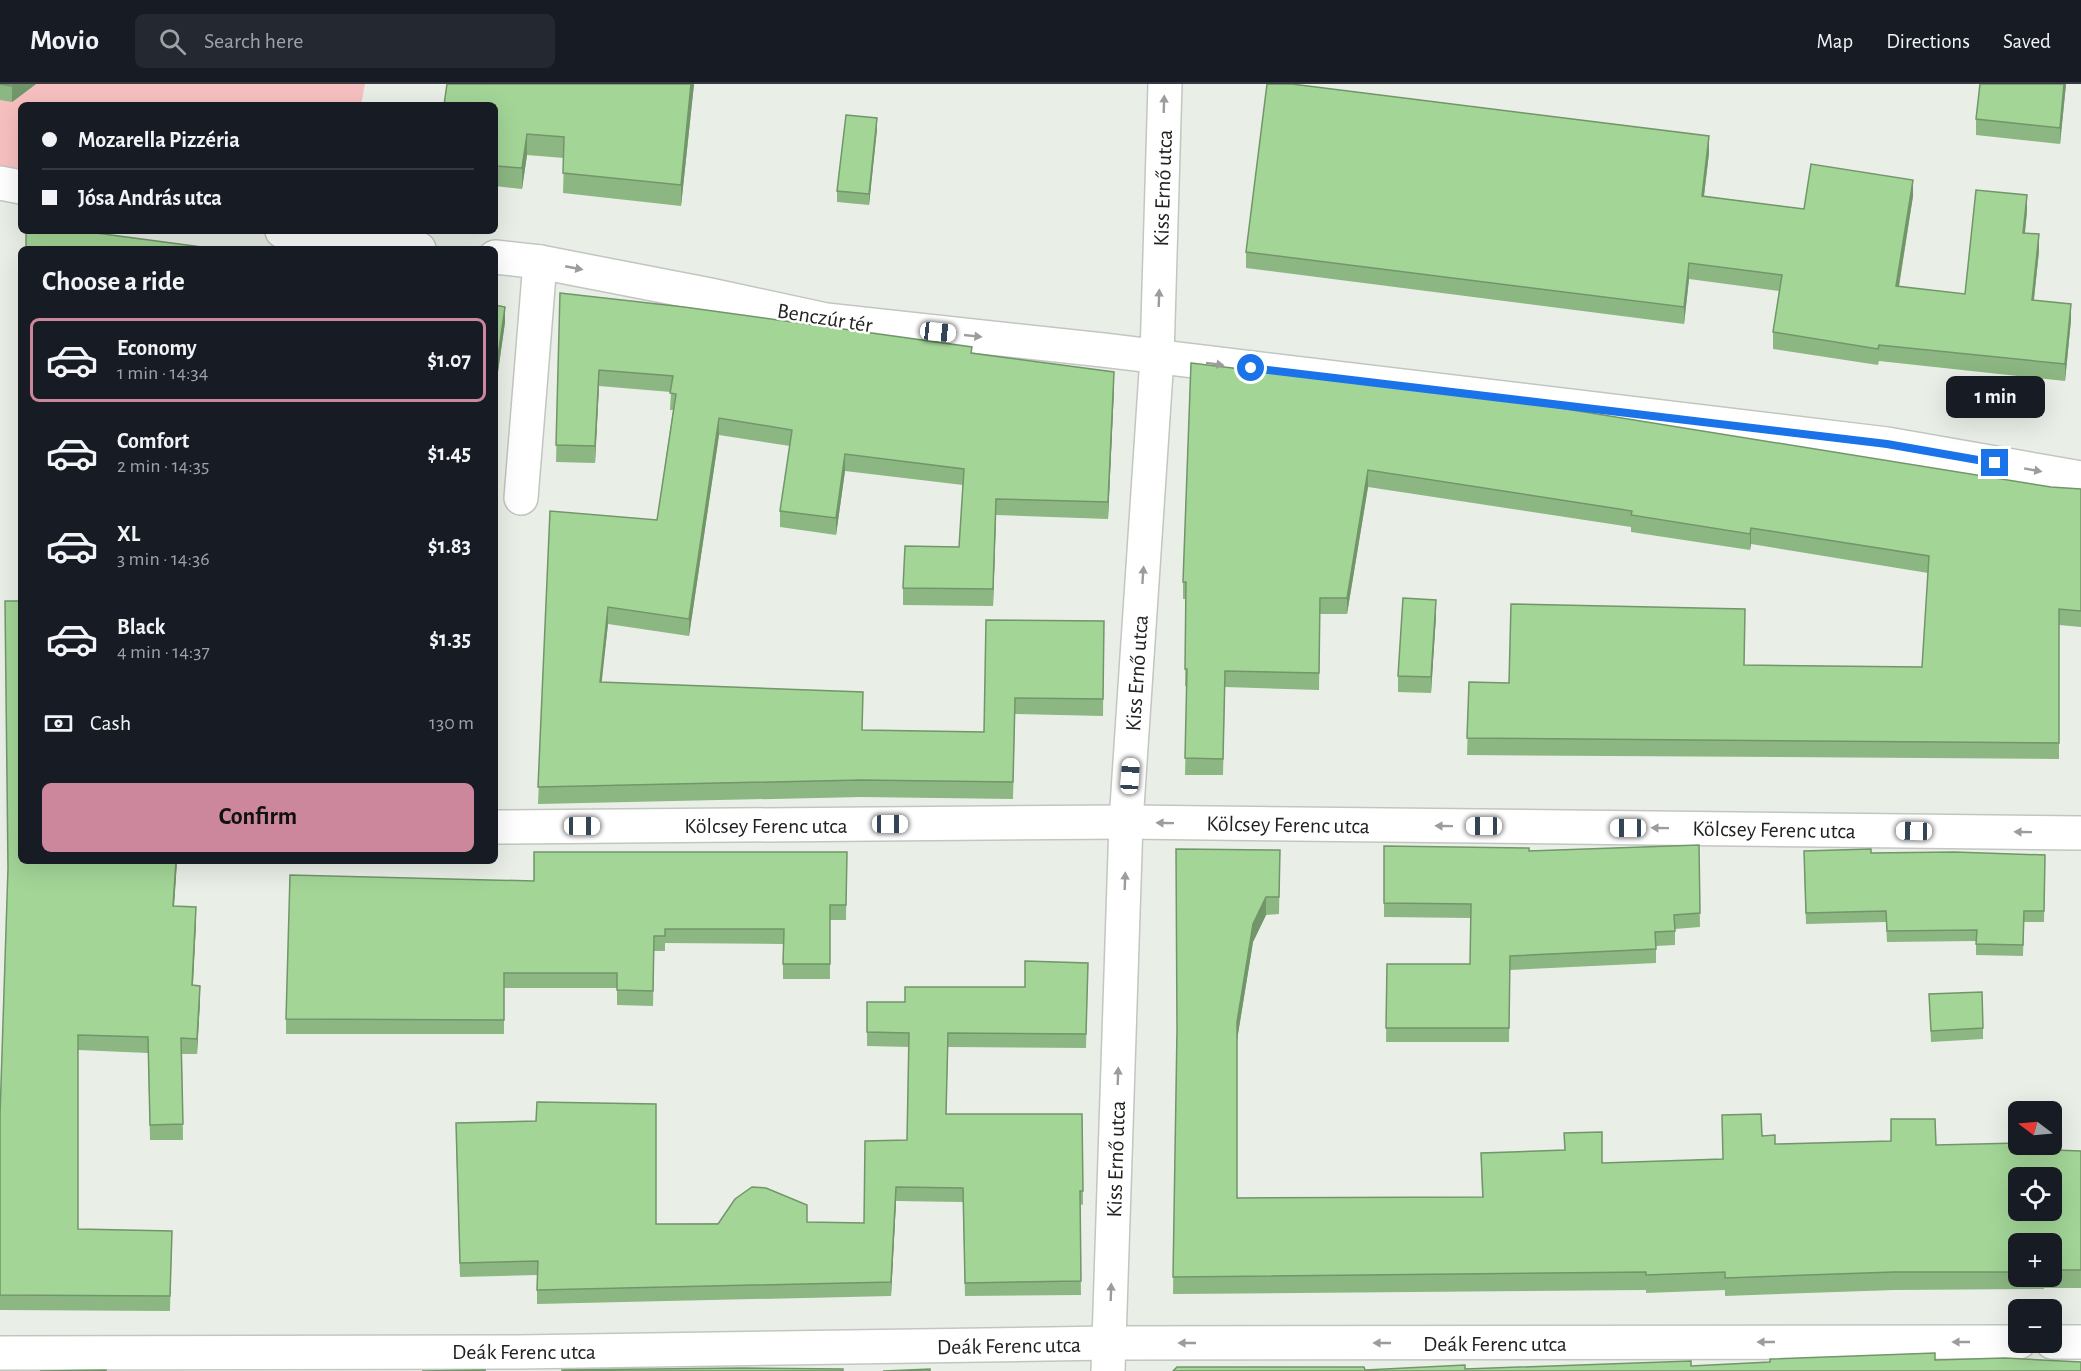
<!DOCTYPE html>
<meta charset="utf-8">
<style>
body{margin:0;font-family:"Alegreya Sans",sans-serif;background:#242831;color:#f1f3f6;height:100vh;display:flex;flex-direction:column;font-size:22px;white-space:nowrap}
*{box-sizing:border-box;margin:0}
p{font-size:20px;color:#9ea1a6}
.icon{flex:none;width:33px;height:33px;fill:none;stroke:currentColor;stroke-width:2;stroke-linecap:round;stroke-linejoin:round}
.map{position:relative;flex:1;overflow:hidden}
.details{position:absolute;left:18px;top:162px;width:480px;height:618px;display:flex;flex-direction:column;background:#171b24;border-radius:9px;box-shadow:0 6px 24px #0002}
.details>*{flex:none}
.banner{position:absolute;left:18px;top:18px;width:480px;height:132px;border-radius:9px;box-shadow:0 6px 24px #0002;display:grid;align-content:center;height:132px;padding:0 24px;background:#171b24}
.needle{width:39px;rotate:286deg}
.controls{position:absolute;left:2008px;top:1017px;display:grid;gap:12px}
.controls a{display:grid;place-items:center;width:54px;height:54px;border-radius:9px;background:#171b24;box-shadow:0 6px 24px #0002;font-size:30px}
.end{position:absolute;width:27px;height:27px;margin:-14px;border:8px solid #1a73e8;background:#fff;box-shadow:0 0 0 3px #fff}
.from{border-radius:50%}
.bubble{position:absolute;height:42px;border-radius:9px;background:#171b24;box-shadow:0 6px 24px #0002;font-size:20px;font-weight:700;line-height:42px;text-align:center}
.car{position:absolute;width:18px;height:36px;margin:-18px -9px;border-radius:8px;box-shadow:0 0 4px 2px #0007;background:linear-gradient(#fff 24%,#345 0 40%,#fff 0 76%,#345 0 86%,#fff 0)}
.banner b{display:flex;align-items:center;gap:21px;height:57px;font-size:22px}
.banner b+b{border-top:2px solid #363941}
.banner i{width:15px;height:15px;background:#f1f3f6}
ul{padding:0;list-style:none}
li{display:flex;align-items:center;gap:18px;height:84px;margin:0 12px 9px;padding:0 12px;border:3px solid transparent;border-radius:9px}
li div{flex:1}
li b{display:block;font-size:22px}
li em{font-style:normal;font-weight:700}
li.selected{border-color:#cd879c}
li>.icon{width:54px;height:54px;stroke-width:1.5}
h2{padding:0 24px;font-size:27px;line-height:72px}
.pay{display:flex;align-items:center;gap:15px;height:66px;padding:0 24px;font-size:22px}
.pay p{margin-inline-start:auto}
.button{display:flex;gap:12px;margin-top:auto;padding:12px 24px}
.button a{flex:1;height:69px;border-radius:9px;background:#cd879c;color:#111;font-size:24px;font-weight:700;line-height:69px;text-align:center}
header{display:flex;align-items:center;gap:36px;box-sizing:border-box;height:84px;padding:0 30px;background:#171b24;border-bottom:2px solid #363941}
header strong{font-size:28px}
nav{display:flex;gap:33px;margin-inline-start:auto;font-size:21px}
.search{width:420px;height:54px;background:#242831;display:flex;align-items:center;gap:15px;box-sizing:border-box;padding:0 21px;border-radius:9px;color:#9ea1a6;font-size:22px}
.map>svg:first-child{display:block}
</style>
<header>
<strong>Movio</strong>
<div class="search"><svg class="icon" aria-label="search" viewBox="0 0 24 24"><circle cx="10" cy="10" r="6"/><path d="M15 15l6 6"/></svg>Search here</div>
<nav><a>Map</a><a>Directions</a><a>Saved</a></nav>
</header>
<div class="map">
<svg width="2081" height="1287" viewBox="0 0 2081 1287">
<rect width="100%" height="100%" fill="#e9efe7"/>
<!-- green -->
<polygon fill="#f7c0c0" points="0,0 365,0 361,21 21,21 21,103 0,99"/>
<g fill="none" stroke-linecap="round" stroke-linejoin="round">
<!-- minor casing -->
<g stroke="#c1c7c0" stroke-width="36">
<g id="minor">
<polyline points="0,99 21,103"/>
<polyline points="282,147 333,156 419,165"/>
<polyline points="495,173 540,178 710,211 826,236 1103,266 1887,360 2081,394"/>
<polyline points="521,414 540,178"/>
<polyline points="495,743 1126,738 2081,749"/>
<polyline points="2052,1258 2081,1258"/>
<polyline points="0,1269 518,1268 1109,1259 2019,1258"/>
<polyline points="1108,1287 1126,738 1157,273 1165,0"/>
</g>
</g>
<!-- minor -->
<use href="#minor" stroke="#fff" stroke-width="33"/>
</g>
<!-- wall -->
<g fill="#8cb782" fill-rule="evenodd">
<polygon points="0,0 36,0 12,18 0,16"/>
<polygon points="694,0 681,122 563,109 564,74 527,71 522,105 495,102 495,21"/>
<polygon points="1980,0 2066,0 2060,60 1976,51 1976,35"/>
<polygon points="877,45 869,121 837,118 837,107"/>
<polygon points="1709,69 1704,112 1804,125 1913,112 1899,203 1965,210 2027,127 2025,149 2039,167 2034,216 2071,236 2065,297 1879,277 1878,281 1773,265 1773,248 1779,207 1689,195 1684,240 1246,184 1246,168"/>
<polygon points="560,209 972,269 1114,305 1108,435 996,431 993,522 903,521 903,504 959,463 963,401 845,387 836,451 780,443 780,427 790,362 719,351 689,552 608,540 601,598 862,646 984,648 986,536 1104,537 1103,632 1015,630 1013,715 861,713 538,720 550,427 657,436 673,326 670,326 671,308 599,302 595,379 556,378"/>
<polygon points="495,221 505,238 497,295 495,294"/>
<polygon points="1191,279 2051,403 2081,405 2081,543 2059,541 2059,675 1467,671 1469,598 1509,599 1744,581 1922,583 1928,489 1751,460 1750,466 1631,448 1631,443 1368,403 1347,530 1320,530 1319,606 1225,603 1223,691 1185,691 1187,602 1185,602 1186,515 1183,515 1183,498"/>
<polygon points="1436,532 1431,609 1398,608 1398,592"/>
<polygon points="1699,761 1700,843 1675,845 1675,861 1656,862 1656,879 1510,886 1509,958 1386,958 1387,880 1470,880 1471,834 1384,833 1384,762 1529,767"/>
<path d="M1280,766L1279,830L1266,831L1253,858L1237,956V1114L1482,1113L1481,1069L1602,1079L1723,1075L1762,1052L1775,1060L1936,1061L2081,1067V1204H2044V1205L1894,1206L1725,1212V1206L1646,1209V1206L1173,1210L1177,950ZM2019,1160H2052V1192H2019Z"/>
<polygon points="847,768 846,836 830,836 830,895 783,895 783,860 665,859 665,867 654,867 653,922 617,921 617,904 504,904 504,950 286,950 286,935 534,797"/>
<polygon points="1871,769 2045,771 2044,838 2024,838 2023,872 1976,871 1976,857 1887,858 1886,838 1806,840 1804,778"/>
<polygon points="21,777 177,777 174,822 196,838 193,901 200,917 197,970 182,970 183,1056 150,1056 148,969 78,966 78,1145 172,1147 170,1227 0,1226 0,1031"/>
<polygon points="1088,879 1086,964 948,963 946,1030 1082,1030 1083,1121 1080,1120 1081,1211 965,1212 963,1118 896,1117 891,1212 537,1220 537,1191 460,1193 456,1053 656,1140 807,1138 864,1139 907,1056 909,963 867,962 867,918 905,918 1025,903"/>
<polygon points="1929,910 1983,944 1983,955 1931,958"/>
</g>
<!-- shaded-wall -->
<g fill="#72956a">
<polygon points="14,0 36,0 12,18 12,2"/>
<polygon points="691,0 694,0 681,122 681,101"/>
<polygon points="2064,0 2066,0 2060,60 2060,44"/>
<polygon points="877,34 877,45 869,121 869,110"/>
<polygon points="527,50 527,71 522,105 522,84"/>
<polygon points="1709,52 1709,69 1702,128 1702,112"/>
<polygon points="1913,96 1913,112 1896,219 1896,202"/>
<polygon points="2027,111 2027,127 2023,165 2023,149"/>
<polygon points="2039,150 2039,167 2032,232 2032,216"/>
<polygon points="1689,179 1689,195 1684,240 1684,223"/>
<polygon points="2071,220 2071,236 2065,297 2065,280"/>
<polygon points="505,223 505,238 497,295 497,279"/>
<polygon points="599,286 599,302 595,379 595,362"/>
<polygon points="1114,288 1114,305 1108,435 1108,418"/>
<polygon points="719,334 719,351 689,552 689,535"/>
<polygon points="845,370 845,387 836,451 836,434"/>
<polygon points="1368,386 1368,403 1347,530 1347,514"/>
<polygon points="996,415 996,431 993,522 993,505"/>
<polygon points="1751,444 1751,460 1750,466 1750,450"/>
<polygon points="1436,516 1436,532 1431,609 1431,593"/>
<polygon points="608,523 608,540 600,614 600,598"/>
<polygon points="176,777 177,777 173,837 173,822"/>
<polygon points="1266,813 1266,831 1253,858 1237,956 1237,938 1253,840"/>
<polygon points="196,823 196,838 192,917 192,901"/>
<polygon points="200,902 200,917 197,970 197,955"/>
<polygon points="896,1103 896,1117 891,1212 891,1198"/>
</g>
<!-- building -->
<g fill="#a3d597" stroke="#72956a" stroke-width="1.5" fill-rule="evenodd">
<polygon points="0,0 14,0 12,2"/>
<polygon points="447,0 691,0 681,101 563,89 564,53 527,50 522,84 495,82 495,21 444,21"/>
<polygon points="1267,0 1292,0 1709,52 1702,112 1804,125 1811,80 1913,96 1896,202 1965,210 1976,106 2027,111 2023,149 2039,150 2032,216 2071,220 2065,280 1879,261 1878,265 1773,248 1782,191 1689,179 1684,223 1246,168"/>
<polygon points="1980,0 2064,0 2060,44 1976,35"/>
<polygon points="846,31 877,34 869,110 837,107"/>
<polygon points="26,147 81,147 217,165 26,165"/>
<polygon points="560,209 684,223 972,263 971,269 1114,288 1108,418 996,415 993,505 903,504 905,462 959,463 964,385 845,370 836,434 780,427 792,346 719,334 689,535 608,523 600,598 863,608 862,646 984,648 986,536 1104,537 1103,615 1015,614 1013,698 861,696 538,703 550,427 657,436 676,310 670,309 673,292 599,286 595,362 556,361"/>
<polygon points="495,221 505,223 497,279 495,279"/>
<polygon points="1191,279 1535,320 2051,403 2081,405 2081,527 2059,525 2059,659 1467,654 1469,598 1509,599 1511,520 1745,525 1744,581 1922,583 1929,472 1751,444 1750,450 1631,431 1632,427 1368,386 1347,514 1320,514 1319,589 1225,587 1223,675 1185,674 1187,585 1185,585 1186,498 1183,498"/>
<polygon points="1403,514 1436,516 1431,593 1398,592"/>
<polygon points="5,517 21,517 21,777 176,777 173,822 196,823 192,901 200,902 197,955 181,954 183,1040 150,1041 148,953 78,951 78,1145 172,1147 170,1212 0,1211 0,1031 8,784"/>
<polygon points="1699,761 1700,829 1674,831 1675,847 1655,848 1656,865 1510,872 1509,944 1386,944 1387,880 1470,880 1471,820 1384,819 1384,762 1529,764 1529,767"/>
<path d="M1176,765L1280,766L1279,813H1266L1253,840L1237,938V1114L1483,1113L1481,1069L1565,1066L1564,1049L1602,1048V1079L1723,1075L1722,1031L1761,1030L1762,1052L1775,1051V1060L1891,1057V1035H1935L1936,1061L2019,1059V1060H2028V1065L2081,1067V1186H2052V1160H2019V1188H1894L1725,1194V1188L1646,1191V1188L1173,1193L1177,946ZM2019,1094H2052V1126H2019Z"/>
<polygon points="1871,765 1871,769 1954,768 2045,771 2044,827 2024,827 2023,861 1976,860 1977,846 1887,847 1886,827 1806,829 1804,767"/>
<polygon points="534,768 847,768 846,821 830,821 830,880 783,880 784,845 665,845 665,852 654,852 653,907 617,906 617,889 504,889 504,936 286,935 290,791 534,797"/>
<polygon points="1025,877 1088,879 1086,950 948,949 946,1030 1082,1030 1083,1107 1080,1107 1081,1197 965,1199 963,1104 896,1103 891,1198 537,1206 538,1177 460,1179 456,1039 536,1037 537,1018 656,1020 656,1140 718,1140 735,1115 752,1103 766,1104 807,1121 807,1138 864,1139 865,1057 907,1056 909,949 867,948 867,918 905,918 905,903 1025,903"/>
<polygon points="1982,908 1983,944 1931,947 1929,910"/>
<polygon points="1935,1269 1935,1276 2005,1274 2081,1278 2081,1287 1173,1287 1177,1283 1364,1283 1365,1286 1465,1281 1465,1285 1691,1277 1691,1282 1770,1278 1770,1275"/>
<polygon points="742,1284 843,1285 843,1287 562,1287 562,1286"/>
<polygon points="930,1285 930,1287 883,1287"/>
<polygon points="106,1286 106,1287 40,1287"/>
<polygon points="485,1286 485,1287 422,1287"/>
</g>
<!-- one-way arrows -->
<defs><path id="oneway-solid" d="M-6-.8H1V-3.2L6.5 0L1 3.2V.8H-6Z" transform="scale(1.5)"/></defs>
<g fill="#9b9c9b">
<use href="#oneway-solid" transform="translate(1164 20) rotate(-88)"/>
<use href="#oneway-solid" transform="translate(574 184) rotate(11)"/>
<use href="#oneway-solid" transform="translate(1159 214) rotate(-88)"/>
<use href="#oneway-solid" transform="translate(973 252) rotate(6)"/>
<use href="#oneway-solid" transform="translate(1215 280) rotate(7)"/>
<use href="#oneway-solid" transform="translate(2033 386) rotate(10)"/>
<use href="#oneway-solid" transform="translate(1143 491) rotate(-86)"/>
<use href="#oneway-solid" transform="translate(1165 739) rotate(-179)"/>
<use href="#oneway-solid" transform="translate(1444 742) rotate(-179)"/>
<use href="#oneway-solid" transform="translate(1660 744) rotate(-179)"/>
<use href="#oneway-solid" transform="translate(2023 748) rotate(-179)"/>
<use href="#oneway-solid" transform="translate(1125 797) rotate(-88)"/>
<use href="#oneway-solid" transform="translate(1118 992) rotate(-88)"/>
<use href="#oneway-solid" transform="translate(1111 1208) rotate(-88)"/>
<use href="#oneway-solid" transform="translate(1766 1258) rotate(180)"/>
<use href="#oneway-solid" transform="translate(1961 1258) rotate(180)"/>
<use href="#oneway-solid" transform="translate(1187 1259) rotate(180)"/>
<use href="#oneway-solid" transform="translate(1382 1259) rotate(180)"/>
</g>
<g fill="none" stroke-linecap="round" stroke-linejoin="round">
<!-- route -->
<polyline stroke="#1a73e8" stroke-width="8" points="1251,284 1887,360 1995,379"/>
</g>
<g text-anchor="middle" stroke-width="5" stroke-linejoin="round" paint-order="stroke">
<!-- street labels -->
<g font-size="22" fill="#212320" stroke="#fff">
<text transform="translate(1162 104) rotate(-88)" y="8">Kiss Ernő utca</text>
<text transform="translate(825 233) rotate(9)" y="8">Benczúr tér</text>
<text transform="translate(1136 589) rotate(-86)" y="8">Kiss Ernő utca</text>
<text transform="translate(1288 740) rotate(1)" y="8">Kölcsey Ferenc utca</text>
<text x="766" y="749">Kölcsey Ferenc utca</text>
<text transform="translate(1774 745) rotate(1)" y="8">Kölcsey Ferenc utca</text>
<text transform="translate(1115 1075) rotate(-88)" y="8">Kiss Ernő utca</text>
<text x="1495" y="1267">Deák Ferenc utca</text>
<text transform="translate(1009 1261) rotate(-1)" y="8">Deák Ferenc utca</text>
<text x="524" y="1275">Deák Ferenc utca</text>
</g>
</g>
</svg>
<div class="controls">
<a><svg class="needle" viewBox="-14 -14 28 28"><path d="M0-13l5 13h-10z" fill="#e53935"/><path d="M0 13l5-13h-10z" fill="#9ea1a6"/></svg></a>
<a><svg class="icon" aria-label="locate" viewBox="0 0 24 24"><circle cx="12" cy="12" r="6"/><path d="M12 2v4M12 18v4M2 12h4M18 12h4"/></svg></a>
<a>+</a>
<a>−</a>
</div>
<i class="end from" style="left:1251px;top:284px"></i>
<i class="end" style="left:1995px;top:379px"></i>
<div class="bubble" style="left:1946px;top:292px;width:99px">1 min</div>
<i class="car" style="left:938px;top:248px;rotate:96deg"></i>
<i class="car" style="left:1130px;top:692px;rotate:4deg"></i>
<i class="car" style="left:890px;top:740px;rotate:90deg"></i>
<i class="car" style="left:582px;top:742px;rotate:90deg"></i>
<i class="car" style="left:1484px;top:742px;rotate:270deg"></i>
<i class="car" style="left:1628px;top:744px;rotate:270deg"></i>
<i class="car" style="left:1914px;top:747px;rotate:271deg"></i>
<div class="banner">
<b><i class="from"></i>Mozarella Pizzéria</b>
<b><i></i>Jósa András utca</b>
</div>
<section class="details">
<h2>Choose a ride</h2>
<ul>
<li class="selected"><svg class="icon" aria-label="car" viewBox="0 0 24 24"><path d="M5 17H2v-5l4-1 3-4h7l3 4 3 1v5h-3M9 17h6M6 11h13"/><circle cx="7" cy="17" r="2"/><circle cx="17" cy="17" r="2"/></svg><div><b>Economy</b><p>1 min · 14:34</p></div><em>$1.07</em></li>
<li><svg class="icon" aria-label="car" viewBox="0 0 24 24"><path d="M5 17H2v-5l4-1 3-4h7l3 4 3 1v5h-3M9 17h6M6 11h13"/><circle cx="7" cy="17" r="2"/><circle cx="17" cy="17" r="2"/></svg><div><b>Comfort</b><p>2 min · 14:35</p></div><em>$1.45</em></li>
<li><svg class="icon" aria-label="car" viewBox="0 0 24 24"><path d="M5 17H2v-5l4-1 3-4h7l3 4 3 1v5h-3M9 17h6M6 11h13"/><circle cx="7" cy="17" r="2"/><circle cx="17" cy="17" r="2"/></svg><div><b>XL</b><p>3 min · 14:36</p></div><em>$1.83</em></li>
<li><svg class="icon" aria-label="car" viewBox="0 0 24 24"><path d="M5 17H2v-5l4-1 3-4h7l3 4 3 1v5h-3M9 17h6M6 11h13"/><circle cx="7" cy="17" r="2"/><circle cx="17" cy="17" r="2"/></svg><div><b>Black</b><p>4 min · 14:37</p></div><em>$1.35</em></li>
</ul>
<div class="pay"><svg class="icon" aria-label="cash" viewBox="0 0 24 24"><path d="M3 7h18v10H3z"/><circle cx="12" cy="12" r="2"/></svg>Cash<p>130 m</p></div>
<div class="button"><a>Confirm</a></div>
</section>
</div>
